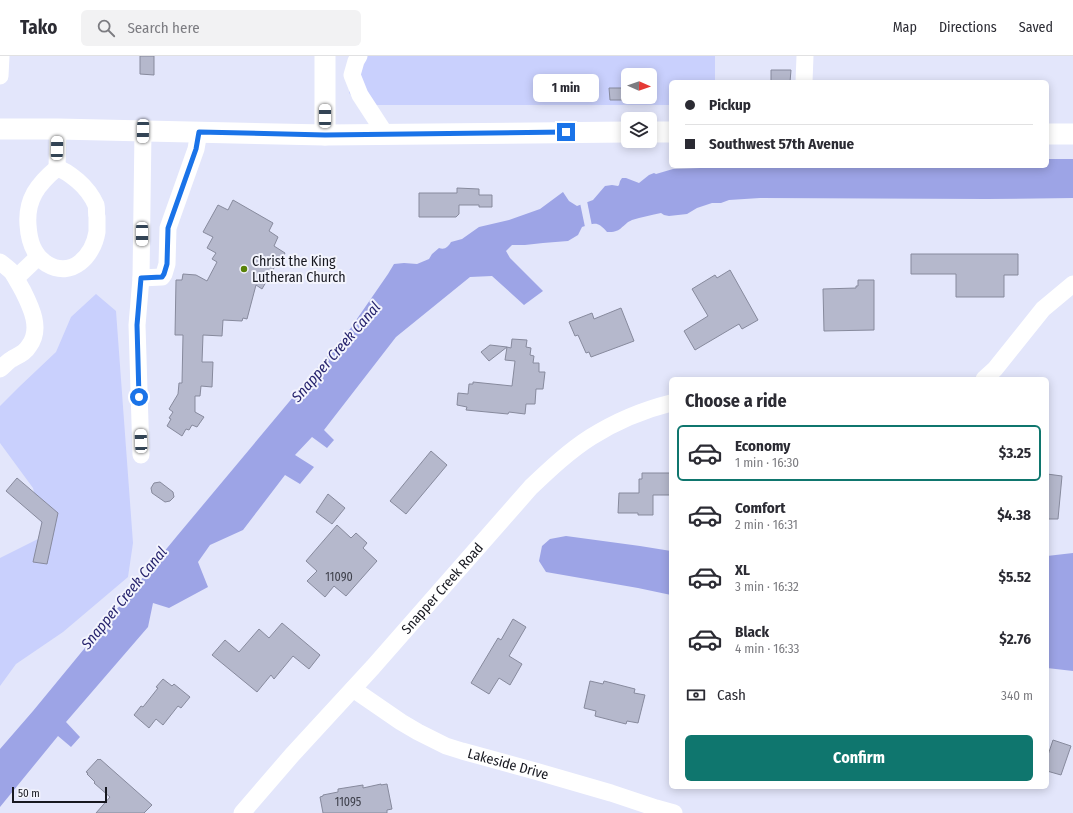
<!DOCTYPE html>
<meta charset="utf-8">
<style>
body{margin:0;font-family:"Fira Sans Condensed",sans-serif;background:#f2f2f3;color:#2b2b33;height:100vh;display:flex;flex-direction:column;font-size:15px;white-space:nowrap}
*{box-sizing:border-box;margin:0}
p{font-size:13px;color:#7c7c81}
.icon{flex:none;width:22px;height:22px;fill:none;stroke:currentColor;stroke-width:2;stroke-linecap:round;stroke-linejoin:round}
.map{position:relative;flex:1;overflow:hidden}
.sheet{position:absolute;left:669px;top:321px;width:380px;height:412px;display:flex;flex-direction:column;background:#fff;border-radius:6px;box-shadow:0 2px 10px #0003}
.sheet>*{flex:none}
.top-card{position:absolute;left:669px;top:24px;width:380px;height:88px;border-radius:6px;box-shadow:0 2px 10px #0003;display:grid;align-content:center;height:88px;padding:0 16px;background:#fff}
.needle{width:26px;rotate:92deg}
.tools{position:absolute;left:621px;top:12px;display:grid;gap:8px}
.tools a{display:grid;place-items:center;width:36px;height:36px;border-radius:6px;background:#fff;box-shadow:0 2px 10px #0003;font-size:20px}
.scale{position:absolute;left:12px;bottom:10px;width:95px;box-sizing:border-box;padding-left:4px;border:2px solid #171820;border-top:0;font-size:11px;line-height:14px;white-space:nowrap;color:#171820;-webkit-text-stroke:3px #f3f4fd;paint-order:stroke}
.end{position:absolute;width:18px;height:18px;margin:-9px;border:5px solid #1a73e8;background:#fff;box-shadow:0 0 0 2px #fff}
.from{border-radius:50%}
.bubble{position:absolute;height:28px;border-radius:6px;background:#fff;box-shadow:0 2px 10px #0003;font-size:13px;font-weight:700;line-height:28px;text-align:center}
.car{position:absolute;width:12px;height:24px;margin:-12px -6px;border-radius:5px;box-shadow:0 0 3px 1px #0007;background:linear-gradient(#fff 24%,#345 0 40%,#fff 0 76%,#345 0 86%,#fff 0)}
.top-card b{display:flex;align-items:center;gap:14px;height:38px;font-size:15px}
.top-card b+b{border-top:1px solid #e1e1e2}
.top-card i{width:10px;height:10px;background:#2b2b33}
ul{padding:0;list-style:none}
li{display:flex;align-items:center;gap:12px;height:56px;margin:0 8px 6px;padding:0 8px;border:2px solid transparent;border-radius:6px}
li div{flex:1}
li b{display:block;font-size:15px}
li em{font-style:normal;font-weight:700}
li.current{border-color:#0f766e}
li>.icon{width:36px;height:36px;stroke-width:1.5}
h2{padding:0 16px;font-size:18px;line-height:48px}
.pay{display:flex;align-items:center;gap:10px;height:44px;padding:0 16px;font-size:15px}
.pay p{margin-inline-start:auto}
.button{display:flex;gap:8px;margin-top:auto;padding:8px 16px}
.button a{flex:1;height:46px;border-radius:6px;background:#0f766e;color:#fff;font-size:16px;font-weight:700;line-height:46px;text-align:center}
header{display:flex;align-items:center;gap:24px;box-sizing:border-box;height:56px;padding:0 20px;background:#fff;border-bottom:1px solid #e1e1e2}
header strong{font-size:19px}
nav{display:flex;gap:22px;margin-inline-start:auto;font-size:14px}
.search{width:280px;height:36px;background:#f2f2f3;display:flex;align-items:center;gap:10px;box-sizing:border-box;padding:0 14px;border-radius:6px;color:#7c7c81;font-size:15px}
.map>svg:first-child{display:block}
</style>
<header>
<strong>Tako</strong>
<div class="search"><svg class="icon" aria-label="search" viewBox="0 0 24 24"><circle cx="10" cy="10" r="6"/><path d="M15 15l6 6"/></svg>Search here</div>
<nav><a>Map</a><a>Directions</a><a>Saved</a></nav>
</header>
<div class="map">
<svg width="1073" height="757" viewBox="0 0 1073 757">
<rect width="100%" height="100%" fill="#e3e6fb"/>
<!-- green -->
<g fill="#c9d0fd" fill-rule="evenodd">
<path d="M349,0H715V26H671V49H361L349,37ZM628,19H650V41H628Z"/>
<polygon points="96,238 116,255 133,487 128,521 63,576 16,608 0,630 0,502 44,480 33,432 0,387 0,350 19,331 56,296 71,261"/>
</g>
<!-- water -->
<g fill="#9da4e6">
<path d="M1047,103H1073V142L987,143L760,142L729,144L721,147H712L697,152L687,158L669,160L664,159L661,157C652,159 641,161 632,164C621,169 622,177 607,176C597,165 596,167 582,171L578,179L568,185L543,187L525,189H512L506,195L510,202L543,235L524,249L492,220L470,221L396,281L324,374L334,384L327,392L312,381L295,399L314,411L300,428L285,419L243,474L210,489L198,506L208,531L169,552L153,547L148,571L66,666L80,681L71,691L58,680L0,751V693L33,655L177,480L350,273L388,218L394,208L404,207L417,208L429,203L432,198L439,192C445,194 448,191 451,186L462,183L479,171L509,164L540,153L563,136L569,145L577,150L593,144L605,130L612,129L618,130L619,129L620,125L622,122H626L639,127L649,119L654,117L656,118L673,113L728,111L735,110H1047Z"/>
<polygon points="566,480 640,490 671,495 671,539 638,532 546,516 539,505 542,490 550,483"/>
<polygon points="1073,497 1073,615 1047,612 1047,500"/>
</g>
<!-- pier -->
<polygon fill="#e3e6fb" points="587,145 592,170 585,171 580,147"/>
<!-- building -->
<g fill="#b5b8cc" stroke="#878a9d">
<polygon points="140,0 154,0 154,19 140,18"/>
<polygon points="771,14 791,14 790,26 771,26"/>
<polygon points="609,32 628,32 628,42 622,42 622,44 610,44"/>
<polygon points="457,132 479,133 479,139 492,139 492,151 479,151 479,149 459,149 459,158 456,161 419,161 419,137 457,137"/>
<polygon points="233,144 273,167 269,175 278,181 274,190 285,197 280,207 278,205 262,233 256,229 247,263 243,262 242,265 223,264 222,280 203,279 202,306 213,306 212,331 201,330 200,340 195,340 195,356 204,361 197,371 192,369 189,374 186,373 182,380 167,370 171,363 169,362 173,356 169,353 178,338 179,327 182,327 183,279 175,279 176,224 182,224 183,218 196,219 207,225 217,206 212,203 216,197 207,192 213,181 203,176 218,149 228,154"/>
<polygon points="911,198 1018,198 1018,219 1004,219 1004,241 956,241 956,218 911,218"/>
<polygon points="730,214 758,264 742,273 739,268 695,294 684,275 708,260 692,233 715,219 717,222"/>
<polygon points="858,224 874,224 874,274 824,275 823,233 856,232 856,230 858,230"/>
<polygon points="621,252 634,285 591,301 589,296 586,297 578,279 575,280 569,266 592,257 594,263"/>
<polygon points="512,283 527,284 526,291 531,292 530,299 534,300 533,307 539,307 539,316 545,316 543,333 536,333 535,348 526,348 525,358 509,356 508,358 466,354 467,351 457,349 458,337 468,338 469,328 473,328 473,326 512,330 515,305 505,304 507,291 511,292"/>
<polygon points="490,289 507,291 489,305 481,296"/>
<polygon points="431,395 447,409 406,458 390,445"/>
<polygon points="642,417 671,417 671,439 653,439 653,459 638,459 638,457 618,457 619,437 639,437 639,423 642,423"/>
<polygon points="1047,418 1062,420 1058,463 1047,463"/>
<polygon points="17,422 58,457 47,508 33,506 42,466 6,435"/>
<polygon points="160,426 173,436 174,441 170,445 165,446 152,437 151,432 154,427"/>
<polygon points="328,438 345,452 332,468 316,456"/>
<polygon points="337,469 351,482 356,477 367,487 363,492 377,505 346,540 334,530 325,541 307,525 317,515 306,505"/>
<polygon points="513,563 526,571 509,600 522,608 510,629 499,622 489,638 471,627 498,582 501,584"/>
<polygon points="282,567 320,599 309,613 293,600 274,623 271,619 257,636 212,599 225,584 239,596 259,573 269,582"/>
<polygon points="163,623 172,630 174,628 190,641 181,652 178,650 163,669 156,663 149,672 134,659 141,650 143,651 158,632 156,631"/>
<polygon points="590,625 603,628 604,625 635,633 634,637 645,639 638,667 627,665 626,668 595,660 596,655 584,652"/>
<polygon points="1053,684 1071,690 1061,719 1047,715 1047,702"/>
<polygon points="98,703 99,704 100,703 152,749 144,757 96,757 110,741 94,727 95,726 87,718 88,717 86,716"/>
<polygon points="381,728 381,729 387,728 392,753 387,754 387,757 323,757 320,741 323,740 323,739 338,736 338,733 363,729 363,732"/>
</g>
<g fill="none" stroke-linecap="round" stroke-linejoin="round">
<!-- minor -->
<g stroke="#fff" stroke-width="17">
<polyline points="359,0 356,5 352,19 360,39 386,79"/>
<polyline points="0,20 1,0"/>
<polyline points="804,26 805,0"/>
<path d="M57,112C65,114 72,120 78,125C85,131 92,140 96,149C97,153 96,158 97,161C97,166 97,171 97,176C93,200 72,223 47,208C33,199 29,185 28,169C26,143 38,128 57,112Z"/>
<polyline points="57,112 58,73"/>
<path d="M0,206C4,209 8,212 12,216C16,222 19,228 23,235C31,251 42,273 29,290C25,297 19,299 12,303C8,305 4,310 0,313"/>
<polyline points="16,222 38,201"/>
<polyline points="141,222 162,221 164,218 167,208 168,172 196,93 199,76"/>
<polyline points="984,323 995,313 1043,253 1073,228"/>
<polyline points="141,399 137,269 141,222 143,75"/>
<path id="s1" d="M353,633L401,666L418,676L446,690L462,695L535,715L611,737L656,752L674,757"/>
<path id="s2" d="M242,757L292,699L373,611L531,431C550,413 569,395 591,381C615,366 643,354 671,347"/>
</g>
<!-- major -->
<g stroke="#fff" stroke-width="21">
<polyline points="0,73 58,73 325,79 628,76"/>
<polyline points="650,76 671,76"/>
<polyline points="1047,78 1073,78"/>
<polyline points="325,79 325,0"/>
</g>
</g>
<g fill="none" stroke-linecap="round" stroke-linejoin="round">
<!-- route -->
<polyline stroke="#1a73e8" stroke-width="5" points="139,341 137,269 141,222 162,221 164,218 167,208 168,172 196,93 199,76 325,79 566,76"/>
</g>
<!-- markers -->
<circle fill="#598208" stroke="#f3f4fd" stroke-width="1.5" cx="244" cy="213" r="4"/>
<g text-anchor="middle" stroke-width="4" stroke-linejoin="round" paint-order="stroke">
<!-- number labels -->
<g font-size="12" fill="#3e404b">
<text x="339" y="525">11090</text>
<text x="348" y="750">11095</text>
</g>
<!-- poi labels -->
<g font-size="14" fill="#171820" stroke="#f3f4fd" text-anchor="start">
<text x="252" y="210">Christ the King<tspan x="252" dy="16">Lutheran Church</tspan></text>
</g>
<!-- street labels -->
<g font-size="14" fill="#171820" stroke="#f3f4fd">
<text dy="5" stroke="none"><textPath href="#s2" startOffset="301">Snapper Creek Road</textPath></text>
<text dy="5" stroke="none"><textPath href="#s1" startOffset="174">Lakeside Drive</textPath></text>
</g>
<!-- water labels -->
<g font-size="15" font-style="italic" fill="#27246e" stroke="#f3f4fd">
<text transform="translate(336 296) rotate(-49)" y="5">Snapper Creek Canal</text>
<text transform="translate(124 542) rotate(-51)" y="5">Snapper Creek Canal</text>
</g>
</g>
</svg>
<div class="tools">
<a><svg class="needle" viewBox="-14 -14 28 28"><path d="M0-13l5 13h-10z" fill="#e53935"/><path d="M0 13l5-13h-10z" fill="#7c7c81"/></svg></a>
<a><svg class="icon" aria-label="layers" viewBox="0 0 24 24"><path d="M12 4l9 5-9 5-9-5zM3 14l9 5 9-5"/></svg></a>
</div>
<div class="scale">50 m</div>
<i class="end from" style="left:139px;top:341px"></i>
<i class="end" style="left:566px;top:76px"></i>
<div class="bubble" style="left:533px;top:18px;width:66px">1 min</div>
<i class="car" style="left:325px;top:60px;rotate:0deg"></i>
<i class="car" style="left:143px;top:75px;rotate:181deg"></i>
<i class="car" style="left:57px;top:92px;rotate:1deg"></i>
<i class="car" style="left:142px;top:178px;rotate:180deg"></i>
<i class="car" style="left:141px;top:385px;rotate:358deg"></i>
<div class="top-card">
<b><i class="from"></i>Pickup</b>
<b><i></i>Southwest 57th Avenue</b>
</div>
<section class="sheet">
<h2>Choose a ride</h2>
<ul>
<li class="current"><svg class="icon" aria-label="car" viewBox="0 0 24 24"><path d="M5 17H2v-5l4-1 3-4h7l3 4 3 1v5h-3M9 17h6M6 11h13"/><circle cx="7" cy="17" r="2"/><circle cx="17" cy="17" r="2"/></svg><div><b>Economy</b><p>1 min · 16:30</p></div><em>$3.25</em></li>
<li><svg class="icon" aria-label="car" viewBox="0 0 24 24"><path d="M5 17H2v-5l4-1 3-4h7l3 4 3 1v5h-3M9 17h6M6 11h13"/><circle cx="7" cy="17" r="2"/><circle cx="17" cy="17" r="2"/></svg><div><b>Comfort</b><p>2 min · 16:31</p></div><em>$4.38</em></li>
<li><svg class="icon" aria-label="car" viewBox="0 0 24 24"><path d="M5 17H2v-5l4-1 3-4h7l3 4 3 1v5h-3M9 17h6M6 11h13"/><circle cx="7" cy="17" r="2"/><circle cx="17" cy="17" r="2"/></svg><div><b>XL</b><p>3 min · 16:32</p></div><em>$5.52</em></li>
<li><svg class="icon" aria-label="car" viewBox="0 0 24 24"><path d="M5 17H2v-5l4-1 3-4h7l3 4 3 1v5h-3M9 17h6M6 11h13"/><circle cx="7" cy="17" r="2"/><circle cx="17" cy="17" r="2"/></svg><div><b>Black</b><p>4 min · 16:33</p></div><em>$2.76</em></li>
</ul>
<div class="pay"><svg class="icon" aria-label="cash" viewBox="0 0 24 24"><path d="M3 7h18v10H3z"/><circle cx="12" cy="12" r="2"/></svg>Cash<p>340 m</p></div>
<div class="button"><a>Confirm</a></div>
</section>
</div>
